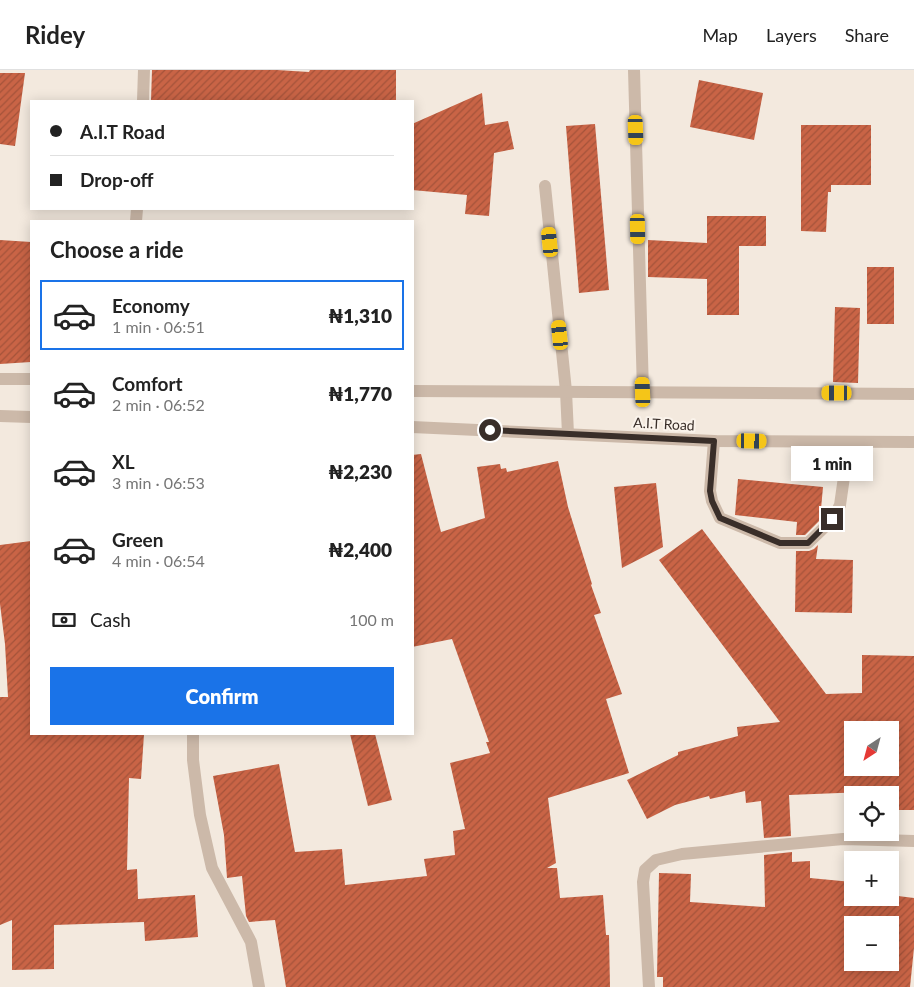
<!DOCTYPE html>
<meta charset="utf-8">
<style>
body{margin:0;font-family:Lato,sans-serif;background:#f6f6f6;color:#222;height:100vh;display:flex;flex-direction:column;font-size:19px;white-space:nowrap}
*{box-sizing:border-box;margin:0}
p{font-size:16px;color:#767676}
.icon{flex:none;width:28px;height:28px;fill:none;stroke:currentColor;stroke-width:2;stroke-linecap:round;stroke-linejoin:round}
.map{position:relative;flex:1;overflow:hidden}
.sheet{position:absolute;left:30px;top:150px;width:384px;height:515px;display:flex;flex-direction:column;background:#fff;border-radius:0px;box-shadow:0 2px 12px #0003}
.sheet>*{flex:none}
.top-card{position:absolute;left:30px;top:30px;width:384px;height:110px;border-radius:0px;box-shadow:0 2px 12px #0003;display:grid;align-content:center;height:110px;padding:0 20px;background:#fff}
.needle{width:32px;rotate:216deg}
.tools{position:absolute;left:844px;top:651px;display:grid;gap:10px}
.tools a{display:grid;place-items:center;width:55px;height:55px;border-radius:0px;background:#fff;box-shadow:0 2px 12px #0003;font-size:25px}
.end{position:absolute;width:22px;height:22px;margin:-11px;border:6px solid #392e29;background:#fff;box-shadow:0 0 0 2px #fff}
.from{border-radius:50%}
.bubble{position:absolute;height:35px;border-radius:0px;background:#fff;box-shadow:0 2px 12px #0003;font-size:16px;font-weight:800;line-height:35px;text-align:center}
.car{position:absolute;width:15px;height:30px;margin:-15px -8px;border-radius:6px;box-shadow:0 0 4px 1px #0007;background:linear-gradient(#f5c518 24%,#345 0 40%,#f5c518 0 76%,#345 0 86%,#f5c518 0)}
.top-card b{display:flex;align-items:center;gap:18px;height:48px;font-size:19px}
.top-card b+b{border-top:1px solid #e0e0e0}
.top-card i{width:12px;height:12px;background:#222}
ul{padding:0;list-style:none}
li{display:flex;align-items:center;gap:15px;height:70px;margin:0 10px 8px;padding:0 10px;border:2px solid transparent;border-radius:0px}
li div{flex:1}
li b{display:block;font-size:19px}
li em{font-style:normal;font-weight:800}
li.current{border-color:#1a73e8}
li>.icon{width:45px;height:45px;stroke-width:1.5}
h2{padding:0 20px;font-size:22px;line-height:60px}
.pay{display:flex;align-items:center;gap:12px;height:55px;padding:0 20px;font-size:19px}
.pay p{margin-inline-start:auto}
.button{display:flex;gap:10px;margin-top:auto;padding:10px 20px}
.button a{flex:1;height:58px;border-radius:0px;background:#1a73e8;color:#fff;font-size:20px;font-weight:800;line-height:58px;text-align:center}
header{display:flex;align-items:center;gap:30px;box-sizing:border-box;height:70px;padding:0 25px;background:#fff;border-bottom:1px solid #e0e0e0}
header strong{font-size:24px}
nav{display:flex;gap:28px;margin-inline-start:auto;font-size:18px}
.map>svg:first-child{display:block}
</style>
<header>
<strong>Ridey</strong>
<nav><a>Map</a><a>Layers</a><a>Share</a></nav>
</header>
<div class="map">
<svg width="914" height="917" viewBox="0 0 914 917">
<defs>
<pattern id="building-hatch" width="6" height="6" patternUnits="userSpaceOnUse" patternTransform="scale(1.25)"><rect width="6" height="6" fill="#c96446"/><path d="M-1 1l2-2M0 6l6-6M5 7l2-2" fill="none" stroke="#a4533a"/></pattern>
</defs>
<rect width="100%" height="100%" fill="#f3e9de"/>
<!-- building -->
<g fill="url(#building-hatch)" fill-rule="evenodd">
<polygon points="152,0 277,0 309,2 310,0 396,0 396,31 151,31"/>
<polygon points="0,3 25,3 15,76 0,74"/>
<polygon points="699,10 763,23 754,70 690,57"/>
<polygon points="482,23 485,55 508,51 514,79 494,83 489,146 465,144 467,125 412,120 412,54"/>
<polygon points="595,54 609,220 579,223 566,56"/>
<polygon points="801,55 871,55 871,115 831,115 831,122 828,122 826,162 801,161"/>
<polygon points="707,146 766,146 766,176 739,176 739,245 707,245 707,209 648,207 648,170 707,173"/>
<polygon points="0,170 31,172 31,292 0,294"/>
<rect x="867" y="197" width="27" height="57"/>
<polygon points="835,237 860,238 858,313 833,312"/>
<polygon points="421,384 441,462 485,448 477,397 500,394 501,399 506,398 507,402 558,391 568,437 592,514 591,515 601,543 594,545 622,624 606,629 629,703 548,728 556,793 547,798 557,798 560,828 603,825 606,865 609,865 610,917 286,917 275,850 249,852 246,846 242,806 227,808 224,765 213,706 279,694 295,782 342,779 345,815 427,806 424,789 455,785 453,761 465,759 450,693 490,683 486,672 489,672 452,569 412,577 412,385"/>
<polygon points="738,409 823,417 820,450 805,465 796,465 797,452 735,445"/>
<polygon points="656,413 663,477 622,498 614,417"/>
<path d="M702,459L826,624L862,623V585L914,586V740H890V725H865V722L789,725L791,766L764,768L761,731L746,733L745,721L710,729L709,726L675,735L647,749L627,710L678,685V682L738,666L737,657L780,652L659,490ZM852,660H890V698H852Z"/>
<polygon points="31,471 31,664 144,664 141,709 129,708 127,800 137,799 138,829 195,825 198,867 145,871 144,852 54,855 54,899 12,900 12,850 0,855 0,627 8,627 5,574 0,534 0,475"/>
<polygon points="818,475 816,489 853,490 852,543 795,542 796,481 809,481 814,479"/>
<polygon points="350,664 375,664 392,730 368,736"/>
<path d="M792,782V792L810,791V808L852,812V828H890V825L914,828V878L910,917H663V907H657L659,803L691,804L690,832L765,837L764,785ZM852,855H890V892H852Z"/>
</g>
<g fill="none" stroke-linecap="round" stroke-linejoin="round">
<!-- service -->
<g stroke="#ccb9a9" stroke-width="12">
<polyline points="545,116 566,321 568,364"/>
<polyline points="714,371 710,421 712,431 720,448 780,473 808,473 833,449 840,435 849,372"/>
</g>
<!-- minor -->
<g stroke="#ccb9a9" stroke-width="12">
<polyline points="634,0 643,322"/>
<polyline points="143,31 144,0"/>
<polyline points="136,151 137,139"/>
<polyline points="193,664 193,690 200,745 212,798 251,872 259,917"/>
<polyline points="649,917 643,812 645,800 656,790 682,784 843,769 914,771"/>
</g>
<!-- tertiary -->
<g stroke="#ccb9a9" stroke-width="12">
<polyline points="0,309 31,309"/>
<path d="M412,321C580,321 747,323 914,324"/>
<polyline points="0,346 31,347"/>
<polyline points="412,357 714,371 914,372"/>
</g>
</g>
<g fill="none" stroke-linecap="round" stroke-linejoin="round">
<!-- route -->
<polyline stroke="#392e29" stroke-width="6" points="490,360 714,371 710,421 712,431 720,448 780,473 808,473 832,449"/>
</g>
<g text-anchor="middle" stroke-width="4" stroke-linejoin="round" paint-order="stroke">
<!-- street labels -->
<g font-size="14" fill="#392e29" stroke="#faf3eb">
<text transform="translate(664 354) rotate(3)" y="5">A.I.T Road</text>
</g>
</g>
</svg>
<div class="tools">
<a><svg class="needle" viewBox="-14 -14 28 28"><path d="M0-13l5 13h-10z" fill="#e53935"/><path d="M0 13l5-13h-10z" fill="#767676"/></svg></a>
<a><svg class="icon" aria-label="locate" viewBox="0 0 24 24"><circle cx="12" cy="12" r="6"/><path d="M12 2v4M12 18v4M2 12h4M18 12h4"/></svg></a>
<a>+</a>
<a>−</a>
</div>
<i class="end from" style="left:490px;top:360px"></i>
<i class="end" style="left:832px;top:449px"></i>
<div class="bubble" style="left:791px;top:376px;width:82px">1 min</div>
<i class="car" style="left:636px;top:60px;rotate:178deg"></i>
<i class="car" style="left:638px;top:159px;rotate:179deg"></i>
<i class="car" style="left:550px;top:172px;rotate:354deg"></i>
<i class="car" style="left:560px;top:265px;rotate:354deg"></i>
<i class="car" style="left:643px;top:322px;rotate:358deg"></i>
<i class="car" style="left:837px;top:323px;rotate:270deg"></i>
<i class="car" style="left:752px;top:371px;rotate:91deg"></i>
<div class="top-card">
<b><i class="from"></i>A.I.T Road</b>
<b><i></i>Drop-off</b>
</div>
<section class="sheet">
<h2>Choose a ride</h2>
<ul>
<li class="current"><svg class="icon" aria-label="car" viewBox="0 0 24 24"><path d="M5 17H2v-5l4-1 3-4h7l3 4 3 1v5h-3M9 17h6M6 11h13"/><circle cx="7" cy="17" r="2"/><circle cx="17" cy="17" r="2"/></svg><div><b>Economy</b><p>1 min · 06:51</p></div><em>₦1,310</em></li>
<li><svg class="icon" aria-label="car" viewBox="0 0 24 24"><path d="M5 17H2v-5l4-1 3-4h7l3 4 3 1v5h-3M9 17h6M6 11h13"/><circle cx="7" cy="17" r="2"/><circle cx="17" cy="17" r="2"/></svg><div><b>Comfort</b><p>2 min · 06:52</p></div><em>₦1,770</em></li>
<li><svg class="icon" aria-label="car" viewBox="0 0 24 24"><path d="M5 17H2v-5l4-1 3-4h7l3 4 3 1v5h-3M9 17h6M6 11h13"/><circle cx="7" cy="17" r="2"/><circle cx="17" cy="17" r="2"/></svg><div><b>XL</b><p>3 min · 06:53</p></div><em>₦2,230</em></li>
<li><svg class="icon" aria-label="car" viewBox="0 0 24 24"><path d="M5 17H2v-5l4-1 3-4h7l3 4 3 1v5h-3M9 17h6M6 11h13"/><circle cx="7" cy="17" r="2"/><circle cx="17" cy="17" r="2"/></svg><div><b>Green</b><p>4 min · 06:54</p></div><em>₦2,400</em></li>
</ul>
<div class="pay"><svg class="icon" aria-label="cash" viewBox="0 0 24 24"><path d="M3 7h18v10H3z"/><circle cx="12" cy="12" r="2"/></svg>Cash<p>100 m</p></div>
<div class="button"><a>Confirm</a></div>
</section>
</div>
